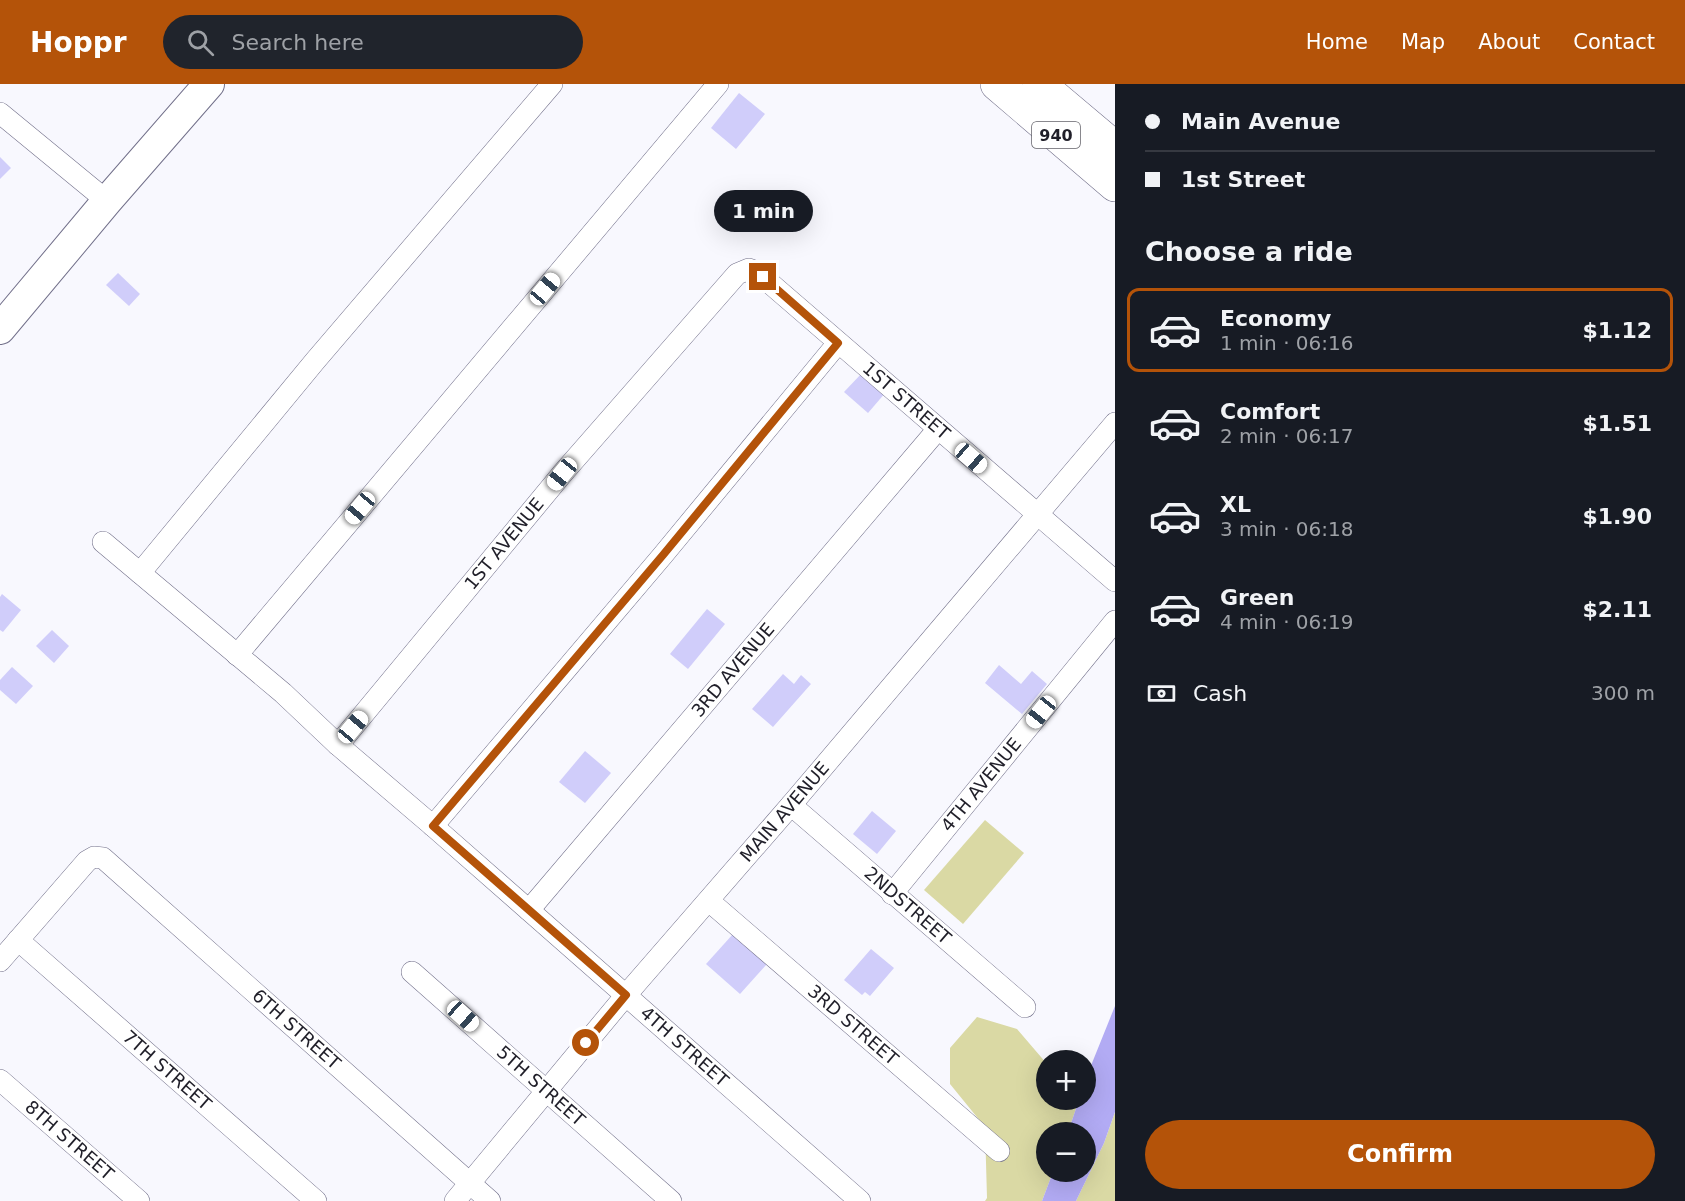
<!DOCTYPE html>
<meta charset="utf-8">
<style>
body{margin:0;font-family:"DejaVu Sans",sans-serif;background:#20242c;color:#f1f3f6;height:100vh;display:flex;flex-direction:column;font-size:22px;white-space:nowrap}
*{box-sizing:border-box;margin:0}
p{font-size:20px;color:#9ea1a6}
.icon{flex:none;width:33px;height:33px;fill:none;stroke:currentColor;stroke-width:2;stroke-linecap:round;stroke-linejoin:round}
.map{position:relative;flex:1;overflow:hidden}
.side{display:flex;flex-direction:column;background:#171b24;width:570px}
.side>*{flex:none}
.hud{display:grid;align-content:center;height:132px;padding:0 30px;background:#171b24}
.tools{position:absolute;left:1036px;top:966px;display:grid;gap:12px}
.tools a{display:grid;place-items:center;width:60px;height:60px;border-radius:50%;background:#171b24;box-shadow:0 6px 24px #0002;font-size:30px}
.end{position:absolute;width:27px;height:27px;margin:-14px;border:8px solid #b45309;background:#fff;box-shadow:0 0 0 3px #fff}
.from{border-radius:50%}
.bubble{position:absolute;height:42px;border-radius:21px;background:#171b24;box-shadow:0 6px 24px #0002;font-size:20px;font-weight:600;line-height:42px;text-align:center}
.car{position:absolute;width:18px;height:36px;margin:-18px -9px;border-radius:8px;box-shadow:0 0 4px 2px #0007;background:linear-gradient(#fff 24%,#345 0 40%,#fff 0 76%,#345 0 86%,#fff 0)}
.hud b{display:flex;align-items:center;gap:21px;height:57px;font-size:22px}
.hud b+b{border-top:2px solid #363941}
.hud i{width:15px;height:15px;background:#f1f3f6}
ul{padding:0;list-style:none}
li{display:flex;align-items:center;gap:18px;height:84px;margin:0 12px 9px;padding:0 18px;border:3px solid transparent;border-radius:12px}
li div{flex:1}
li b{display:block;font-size:22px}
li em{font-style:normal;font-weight:600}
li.on{border-color:#b45309}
li>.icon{width:54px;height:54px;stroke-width:1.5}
h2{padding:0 30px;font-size:27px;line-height:72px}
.pay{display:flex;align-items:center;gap:15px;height:66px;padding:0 30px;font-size:22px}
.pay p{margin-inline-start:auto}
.button{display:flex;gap:12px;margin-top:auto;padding:12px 30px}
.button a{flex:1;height:69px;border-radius:36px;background:#b45309;color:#fff;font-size:24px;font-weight:600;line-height:69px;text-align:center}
header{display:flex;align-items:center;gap:36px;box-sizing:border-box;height:84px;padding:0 30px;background:#b45309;color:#fff}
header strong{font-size:28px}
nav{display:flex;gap:33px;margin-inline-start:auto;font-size:21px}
.search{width:420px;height:54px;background:#20242c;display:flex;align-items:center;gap:15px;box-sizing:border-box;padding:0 21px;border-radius:33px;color:#9ea1a6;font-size:22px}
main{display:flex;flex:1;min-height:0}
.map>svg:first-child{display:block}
</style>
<header>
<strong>Hoppr</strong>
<div class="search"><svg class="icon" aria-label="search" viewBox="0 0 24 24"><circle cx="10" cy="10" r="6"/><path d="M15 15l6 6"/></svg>Search here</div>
<nav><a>Home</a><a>Map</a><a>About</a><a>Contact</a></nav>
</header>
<main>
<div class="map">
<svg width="1115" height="1117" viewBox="0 0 1115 1117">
<rect width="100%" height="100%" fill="#f8f8fe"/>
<!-- green -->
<g fill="#dad9a4">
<polygon points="985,736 1024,769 963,840 924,806"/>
<polygon points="977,933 1017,945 1047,980 1047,1016 1079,1016 1068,1048 1047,1048 1047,1088 1053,1088 1042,1117 985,1117 987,1114 985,1043 950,1000 950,964"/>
<polygon points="1115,1028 1115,1117 1076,1117 1104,1059"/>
</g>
<!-- water -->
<polygon fill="#b2abf4" points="1115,922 1115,1028 1104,1059 1076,1117 1042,1117 1053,1088 1086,1088 1086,1048 1068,1048 1079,1016 1086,1016 1086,994"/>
<!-- building -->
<g fill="#d0cdfa">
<polygon points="739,9 765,30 736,65 711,44"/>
<polygon points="0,73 11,84 0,95"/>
<polygon points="118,189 140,210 129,222 106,201"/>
<polygon points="863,288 886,308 868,329 844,308"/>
<polygon points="2,510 21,526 3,548 0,546 0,513"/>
<polygon points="707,525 725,540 688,585 670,570"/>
<polygon points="52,546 69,562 54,579 36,562"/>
<polygon points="999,581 1021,600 1032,587 1047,600 1022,630 985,599"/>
<polygon points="12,583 33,602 16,620 0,606 0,596"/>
<polygon points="783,590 794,600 801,591 811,600 773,643 752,625"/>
<polygon points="585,667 611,689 585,719 559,698"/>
<polygon points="872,727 896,747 877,770 853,750"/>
<polygon points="733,850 767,880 740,910 706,880"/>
<polygon points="871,865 894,884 870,912 865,908 862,911 844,896"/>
</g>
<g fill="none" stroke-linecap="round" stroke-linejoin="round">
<!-- minor casing -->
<g stroke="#72708a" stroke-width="22">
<g id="minor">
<polyline points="0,29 107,117"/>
<path id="s1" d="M103,458L283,609L338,661L433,742L860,1117"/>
<polyline points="140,489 315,277 552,0"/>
<polyline points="237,571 718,0"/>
<path id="s2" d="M338,661L562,390L737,190L749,185L757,188L1115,497"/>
<path id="s3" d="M791,721L1025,923"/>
<polyline points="433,742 663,471 838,259"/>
<path id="s4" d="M892,810L1115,537"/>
<path id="s5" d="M709,817L999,1067"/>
<path id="s6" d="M529,826L938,345"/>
<path id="s7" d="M18,856L316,1117"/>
<path id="s8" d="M0,877L87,777L94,773L103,774L490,1117"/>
<path id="s9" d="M412,888L671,1117"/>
<path id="s10" d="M0,996L139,1117"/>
<path id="s11" d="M455,1117L626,911L791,721L1115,339"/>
</g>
</g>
<!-- secondary casing -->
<g stroke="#72708a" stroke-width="32">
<polyline id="secondary" points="0,245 107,117 209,0"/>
</g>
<!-- trunk casing -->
<g stroke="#72708a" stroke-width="34">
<g id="trunk">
<polyline points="997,0 1115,101"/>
<polyline points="1039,0 1115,64"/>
</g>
</g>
<!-- minor -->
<use href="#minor" stroke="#fff" stroke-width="21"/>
<!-- secondary -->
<use href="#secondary" stroke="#fff" stroke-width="30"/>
<!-- trunk -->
<use href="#trunk" stroke="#fff" stroke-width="33"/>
</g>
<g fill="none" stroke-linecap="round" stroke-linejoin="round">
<!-- route -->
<polyline stroke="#b45309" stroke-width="8" points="586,959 626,911 433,742 663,471 838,259 763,193"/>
</g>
<g text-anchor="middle" stroke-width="4.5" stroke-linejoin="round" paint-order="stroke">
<!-- shield labels -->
<rect fill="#fff" stroke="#636269" stroke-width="1.5" x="1032" y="38" width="48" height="26" rx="4.5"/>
<g font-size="16" font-weight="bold" fill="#201f29">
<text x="1056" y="57">940</text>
</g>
<!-- street labels -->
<g font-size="18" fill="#201f29" stroke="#fff">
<text dy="6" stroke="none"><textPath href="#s2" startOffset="836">1ST STREET</textPath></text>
<text dy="6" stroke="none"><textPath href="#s2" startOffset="261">1ST AVENUE</textPath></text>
<text dy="6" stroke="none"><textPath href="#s6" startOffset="315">3RD AVENUE</textPath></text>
<text dy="6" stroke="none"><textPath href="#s4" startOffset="141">4TH AVENUE</textPath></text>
<text dy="6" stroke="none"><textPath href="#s11" startOffset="510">MAIN AVENUE</textPath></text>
<text dy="6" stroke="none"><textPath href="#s3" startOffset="154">2NDSTREET</textPath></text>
<text dy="6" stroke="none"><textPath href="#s5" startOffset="190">3RD STREET</textPath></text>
<text dy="6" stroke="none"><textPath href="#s8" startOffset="408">6TH STREET</textPath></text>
<text dy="6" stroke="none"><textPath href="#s1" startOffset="770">4TH STREET</textPath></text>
<text dy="6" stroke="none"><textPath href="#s7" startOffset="198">7TH STREET</textPath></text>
<text dy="6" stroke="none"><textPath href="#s9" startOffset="172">5TH STREET</textPath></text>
<text dy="6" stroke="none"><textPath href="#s10" startOffset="92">8TH STREET</textPath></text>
</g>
</g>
</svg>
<div class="tools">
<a>+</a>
<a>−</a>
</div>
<i class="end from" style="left:586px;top:959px"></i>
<i class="end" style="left:763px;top:193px"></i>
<div class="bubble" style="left:714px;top:106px;width:99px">1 min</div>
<i class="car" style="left:545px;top:205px;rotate:40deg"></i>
<i class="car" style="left:971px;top:374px;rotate:131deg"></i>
<i class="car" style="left:562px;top:390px;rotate:219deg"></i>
<i class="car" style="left:360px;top:424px;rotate:220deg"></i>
<i class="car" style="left:1041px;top:628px;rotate:219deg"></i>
<i class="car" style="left:353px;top:643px;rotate:40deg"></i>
<i class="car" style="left:463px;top:932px;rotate:132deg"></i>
</div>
<section class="side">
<div class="hud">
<b><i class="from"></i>Main Avenue</b>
<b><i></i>1st Street</b>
</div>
<h2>Choose a ride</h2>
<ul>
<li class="on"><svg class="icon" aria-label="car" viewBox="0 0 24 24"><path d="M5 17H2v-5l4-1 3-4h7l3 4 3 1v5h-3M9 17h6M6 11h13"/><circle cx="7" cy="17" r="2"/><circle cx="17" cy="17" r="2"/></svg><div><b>Economy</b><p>1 min · 06:16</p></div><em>$1.12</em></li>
<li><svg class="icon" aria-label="car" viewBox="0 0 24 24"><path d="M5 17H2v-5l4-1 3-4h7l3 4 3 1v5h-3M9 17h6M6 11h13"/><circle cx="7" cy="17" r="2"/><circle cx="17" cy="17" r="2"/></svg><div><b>Comfort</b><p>2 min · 06:17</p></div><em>$1.51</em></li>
<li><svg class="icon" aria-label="car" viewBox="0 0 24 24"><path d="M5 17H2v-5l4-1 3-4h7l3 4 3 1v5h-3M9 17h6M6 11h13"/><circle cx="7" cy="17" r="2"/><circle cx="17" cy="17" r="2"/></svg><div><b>XL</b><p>3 min · 06:18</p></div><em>$1.90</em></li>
<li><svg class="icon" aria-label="car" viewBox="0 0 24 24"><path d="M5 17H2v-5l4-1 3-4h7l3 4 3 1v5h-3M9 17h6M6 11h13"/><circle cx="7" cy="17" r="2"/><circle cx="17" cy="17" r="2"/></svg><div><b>Green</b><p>4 min · 06:19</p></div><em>$2.11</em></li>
</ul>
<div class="pay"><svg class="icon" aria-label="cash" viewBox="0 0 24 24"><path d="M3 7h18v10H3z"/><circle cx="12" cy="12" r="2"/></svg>Cash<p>300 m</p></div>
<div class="button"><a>Confirm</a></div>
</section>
</main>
